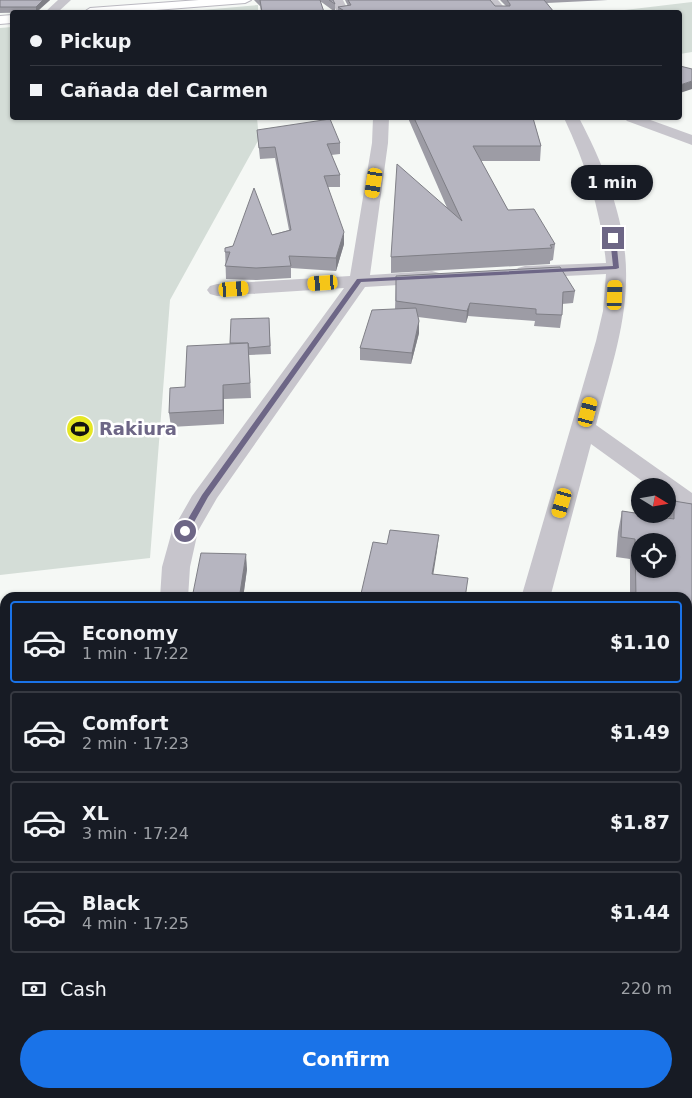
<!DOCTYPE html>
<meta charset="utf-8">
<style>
body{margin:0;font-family:"DejaVu Sans",sans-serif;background:#20242c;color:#f1f3f6;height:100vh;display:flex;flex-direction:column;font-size:19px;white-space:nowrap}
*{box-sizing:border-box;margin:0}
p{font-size:16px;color:#9ea1a6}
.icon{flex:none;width:28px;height:28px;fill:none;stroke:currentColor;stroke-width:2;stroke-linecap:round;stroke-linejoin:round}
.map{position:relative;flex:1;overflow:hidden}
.sheet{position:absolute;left:0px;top:592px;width:692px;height:506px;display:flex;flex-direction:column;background:#171b24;border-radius:15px 15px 0 0;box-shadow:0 1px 4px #0004}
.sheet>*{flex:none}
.guide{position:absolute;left:10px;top:10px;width:672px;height:110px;border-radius:5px;box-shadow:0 1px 4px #0004;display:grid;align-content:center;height:110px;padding:0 20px;background:#171b24}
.needle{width:32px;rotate:101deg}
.tools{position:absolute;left:631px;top:478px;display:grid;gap:10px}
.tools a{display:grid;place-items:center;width:45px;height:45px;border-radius:50%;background:#171b24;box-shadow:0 1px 4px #0004;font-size:25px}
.end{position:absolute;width:22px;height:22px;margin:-11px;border:6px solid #6d6686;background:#fff;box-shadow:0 0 0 2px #fff}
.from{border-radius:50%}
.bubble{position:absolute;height:35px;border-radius:18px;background:#171b24;box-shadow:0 1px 4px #0004;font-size:16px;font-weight:800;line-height:35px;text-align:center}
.car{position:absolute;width:15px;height:30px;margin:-15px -8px;border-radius:6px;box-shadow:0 0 4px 1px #0007;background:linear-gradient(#f5c518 24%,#345 0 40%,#f5c518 0 76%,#345 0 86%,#f5c518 0)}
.guide b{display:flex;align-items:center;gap:18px;height:48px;font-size:19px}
.guide b+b{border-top:1px solid #363941}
.guide i{width:12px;height:12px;background:#f1f3f6}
ul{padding:9px 0 0;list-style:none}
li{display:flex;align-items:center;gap:15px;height:82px;margin:0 10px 8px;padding:0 10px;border:2px solid #363941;border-radius:5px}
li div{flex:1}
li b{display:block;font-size:19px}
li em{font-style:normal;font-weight:800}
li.active{border-color:#1a73e8}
li>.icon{width:45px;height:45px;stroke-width:1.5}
.pay{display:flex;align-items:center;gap:12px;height:55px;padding:0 20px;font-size:19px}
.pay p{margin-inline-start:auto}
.action{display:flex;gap:10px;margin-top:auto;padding:10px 20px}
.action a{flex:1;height:58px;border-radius:30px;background:#1a73e8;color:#fff;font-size:20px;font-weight:800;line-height:58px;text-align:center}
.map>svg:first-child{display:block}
</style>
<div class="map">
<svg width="692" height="1098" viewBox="0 0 692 1098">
<rect width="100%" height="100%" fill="#f5f8f5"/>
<!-- green -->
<g fill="#d4ddd7">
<polygon points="692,2 692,52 680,54 680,12 608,12"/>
<polygon points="258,5 258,12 180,12"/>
<polygon points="12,27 12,118 257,118 259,139 170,300 150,558 0,575 0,28"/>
<polygon points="5,953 5,1094 317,1094 316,1098 0,1098 0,962"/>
</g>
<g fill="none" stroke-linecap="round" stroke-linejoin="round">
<!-- major casing -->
<g stroke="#bab8c0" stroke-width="2">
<g id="major">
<polygon points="199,0 251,0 245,3 130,12 84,12 90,8"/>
<polygon points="12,15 12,23 0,24 0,16"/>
</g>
</g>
<!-- minor -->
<g fill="#c7c5cc" fill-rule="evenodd">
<polygon points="58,0 71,0 58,12 45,12"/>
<polygon points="331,0 343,0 349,12 337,12"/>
<polygon points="486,0 498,0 508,12 496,12"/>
<polygon points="373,118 389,118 388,143 370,275 432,271 439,273 442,277 439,281 432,283 365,287 217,498 198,531 190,567 188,598 160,598 162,567 172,531 192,496 344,288 217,296 210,294 207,290 210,286 217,284 350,276 372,143"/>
<path d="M564,118H579C605,167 628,225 626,282C625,330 608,378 596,425L692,493V514L683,512L668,500V486H649L591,444L550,598H521L596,341L603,311L606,274L525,278L518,276L515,272L518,268L525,266L606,263C601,211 586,165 564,118Z"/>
<polygon points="624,118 645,118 692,135 692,145 627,121"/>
<rect x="0" y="700" width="5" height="26"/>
<polygon points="688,996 692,997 692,1037 688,1036"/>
<polygon points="372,1094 416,1094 415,1098 371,1098"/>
</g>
<!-- major -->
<use href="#major" fill="#fff" fill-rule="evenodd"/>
</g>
<!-- wall -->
<g fill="#9d9ca5">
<polygon points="0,0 50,0 37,12 0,13"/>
<polygon points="254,0 333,0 335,4 335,12 320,1 324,12 261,12 260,6"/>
<polygon points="345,0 490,0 495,6 506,6 500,0 608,0 547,3 554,12 338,12 338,7 348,6"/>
<polygon points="408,118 533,118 541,146 540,161 481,161 508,210 555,244 553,260 550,261 550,264 391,273 391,257 448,210"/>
<polygon points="257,130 340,143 340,154 331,155 340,175 340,187 328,187 344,244 336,271 291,268 291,278 257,280 226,279 225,248 289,230 275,158 260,159"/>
<polygon points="396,276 575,291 573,303 562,304 562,315 560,328 534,326 535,321 468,316 466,323 418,317 419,321 419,333 411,364 360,360 360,348 395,309"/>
<polygon points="269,318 271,354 249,355 251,398 224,399 224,424 171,427 169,413 185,387 230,343"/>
<polygon points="674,501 692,504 692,638 688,637 688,598 630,598 630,559 616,557 618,532 622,511 669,518"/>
<polygon points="247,569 243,598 194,598 193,593"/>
<polygon points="692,780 692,836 688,837 688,781"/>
<polygon points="582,1094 688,1094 692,1098 582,1098"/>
</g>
<!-- shaded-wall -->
<g fill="#7f7f86">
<polygon points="43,0 50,0 36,12 36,7"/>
<polygon points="692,81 692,89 680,93 680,85"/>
<polygon points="344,232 344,244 336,271 336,258"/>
<polygon points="470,303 468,316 466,323 467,311"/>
<polygon points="419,321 419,333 411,364 412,353"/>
<polygon points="223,385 224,399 224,424 223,410"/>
<polygon points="439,535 437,551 431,589 432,574"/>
<polygon points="246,554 247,569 243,598 240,598 240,593"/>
</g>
<!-- building -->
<g fill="#b6b5c0" stroke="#7f7f86" fill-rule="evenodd">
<polygon points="0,0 43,0 36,7 0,7"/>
<polygon points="260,0 320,0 324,12 262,12"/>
<polygon points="329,0 333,0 335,4"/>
<polygon points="348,0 490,0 495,6 510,6 510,4 507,0 544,0 554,12 346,12 338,7 351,5"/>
<polygon points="680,66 692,69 692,81 680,85"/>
<polygon points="414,118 533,118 541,146 473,146 508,210 534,209 555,244 550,245 552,248 391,257 397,164 462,221"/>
<polygon points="330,119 340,143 327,144 340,175 324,176 344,232 336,258 289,256 291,266 256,268 225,266 230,252 225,252 225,248 233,246 254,188 272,235 291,230 275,147 259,148 257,130"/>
<polygon points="560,267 575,291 563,292 562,315 536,314 536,309 470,303 467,311 396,301 396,276"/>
<polygon points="416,308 419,321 412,353 360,348 372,310"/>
<polygon points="269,318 270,346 249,348 248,343 230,343 231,319"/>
<polygon points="248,343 250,383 223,385 223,410 169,413 170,388 185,387 187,346"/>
<path d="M674,501L692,504V616H688V598H636L635,539L621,537L622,511L674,519ZM640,541H668V569H640Z"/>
<polygon points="390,530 439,535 432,574 468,578 465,598 360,598 373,542 387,544"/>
<polygon points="201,553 246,554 240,593 193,593"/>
<polygon points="692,780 692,817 688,817 688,781"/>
<polygon points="688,1070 692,1071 692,1098 587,1098 587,1094 688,1094"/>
<polygon points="438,1094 520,1094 520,1098 437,1098"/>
</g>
<!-- route -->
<polygon fill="#6d6686" points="613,236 616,238 619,268 616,269 361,282 208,497 188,533 182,533 181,531 202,495 357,279 613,266 610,238"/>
<!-- icons -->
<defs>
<g id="stadium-disc" transform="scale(1.4375)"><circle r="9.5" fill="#e6e725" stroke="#fff"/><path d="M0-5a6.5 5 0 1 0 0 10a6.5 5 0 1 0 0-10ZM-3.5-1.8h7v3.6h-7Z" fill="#111"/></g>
</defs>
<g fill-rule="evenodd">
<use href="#stadium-disc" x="80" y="429"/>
</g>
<g text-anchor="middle" stroke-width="5" stroke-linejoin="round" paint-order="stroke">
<!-- poi labels -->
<g font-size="18" font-weight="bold" fill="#6d6686" stroke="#fff" text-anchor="start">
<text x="99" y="435">Rakiura</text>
</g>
</g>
</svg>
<div class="tools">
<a><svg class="needle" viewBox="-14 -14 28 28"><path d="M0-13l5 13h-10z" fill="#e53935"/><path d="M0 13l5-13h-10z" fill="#9ea1a6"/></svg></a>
<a><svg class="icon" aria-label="locate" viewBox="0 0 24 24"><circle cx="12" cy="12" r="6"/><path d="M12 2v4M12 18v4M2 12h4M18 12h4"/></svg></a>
</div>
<i class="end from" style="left:185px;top:531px"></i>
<i class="end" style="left:613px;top:238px"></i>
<div class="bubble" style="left:571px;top:165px;width:82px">1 min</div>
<i class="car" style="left:374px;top:183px;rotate:189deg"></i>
<i class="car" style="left:323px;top:283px;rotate:266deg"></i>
<i class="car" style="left:234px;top:289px;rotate:86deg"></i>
<i class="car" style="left:615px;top:295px;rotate:2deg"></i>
<i class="car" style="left:588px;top:412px;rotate:15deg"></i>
<i class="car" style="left:562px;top:503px;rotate:196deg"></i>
<div class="guide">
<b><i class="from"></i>Pickup</b>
<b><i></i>Cañada del Carmen</b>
</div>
<section class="sheet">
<ul>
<li class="active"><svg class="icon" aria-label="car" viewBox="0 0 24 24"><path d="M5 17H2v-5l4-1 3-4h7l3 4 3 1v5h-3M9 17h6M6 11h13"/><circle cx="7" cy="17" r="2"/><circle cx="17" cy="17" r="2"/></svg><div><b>Economy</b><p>1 min · 17:22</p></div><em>$1.10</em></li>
<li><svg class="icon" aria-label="car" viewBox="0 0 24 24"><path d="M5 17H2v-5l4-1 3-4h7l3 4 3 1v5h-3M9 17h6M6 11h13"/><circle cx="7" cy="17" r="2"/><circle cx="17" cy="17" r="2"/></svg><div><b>Comfort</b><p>2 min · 17:23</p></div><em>$1.49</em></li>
<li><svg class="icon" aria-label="car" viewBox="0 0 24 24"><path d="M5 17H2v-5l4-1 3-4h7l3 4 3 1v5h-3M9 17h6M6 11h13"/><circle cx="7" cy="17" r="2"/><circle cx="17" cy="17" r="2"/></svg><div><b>XL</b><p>3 min · 17:24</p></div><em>$1.87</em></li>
<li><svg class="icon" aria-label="car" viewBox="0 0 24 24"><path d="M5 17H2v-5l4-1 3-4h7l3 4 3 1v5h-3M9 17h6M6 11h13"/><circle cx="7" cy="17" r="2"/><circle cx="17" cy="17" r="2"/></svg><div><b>Black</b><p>4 min · 17:25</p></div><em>$1.44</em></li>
</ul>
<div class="pay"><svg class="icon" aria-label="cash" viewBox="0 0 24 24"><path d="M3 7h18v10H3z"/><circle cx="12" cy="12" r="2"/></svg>Cash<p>220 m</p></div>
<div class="action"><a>Confirm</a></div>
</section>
</div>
